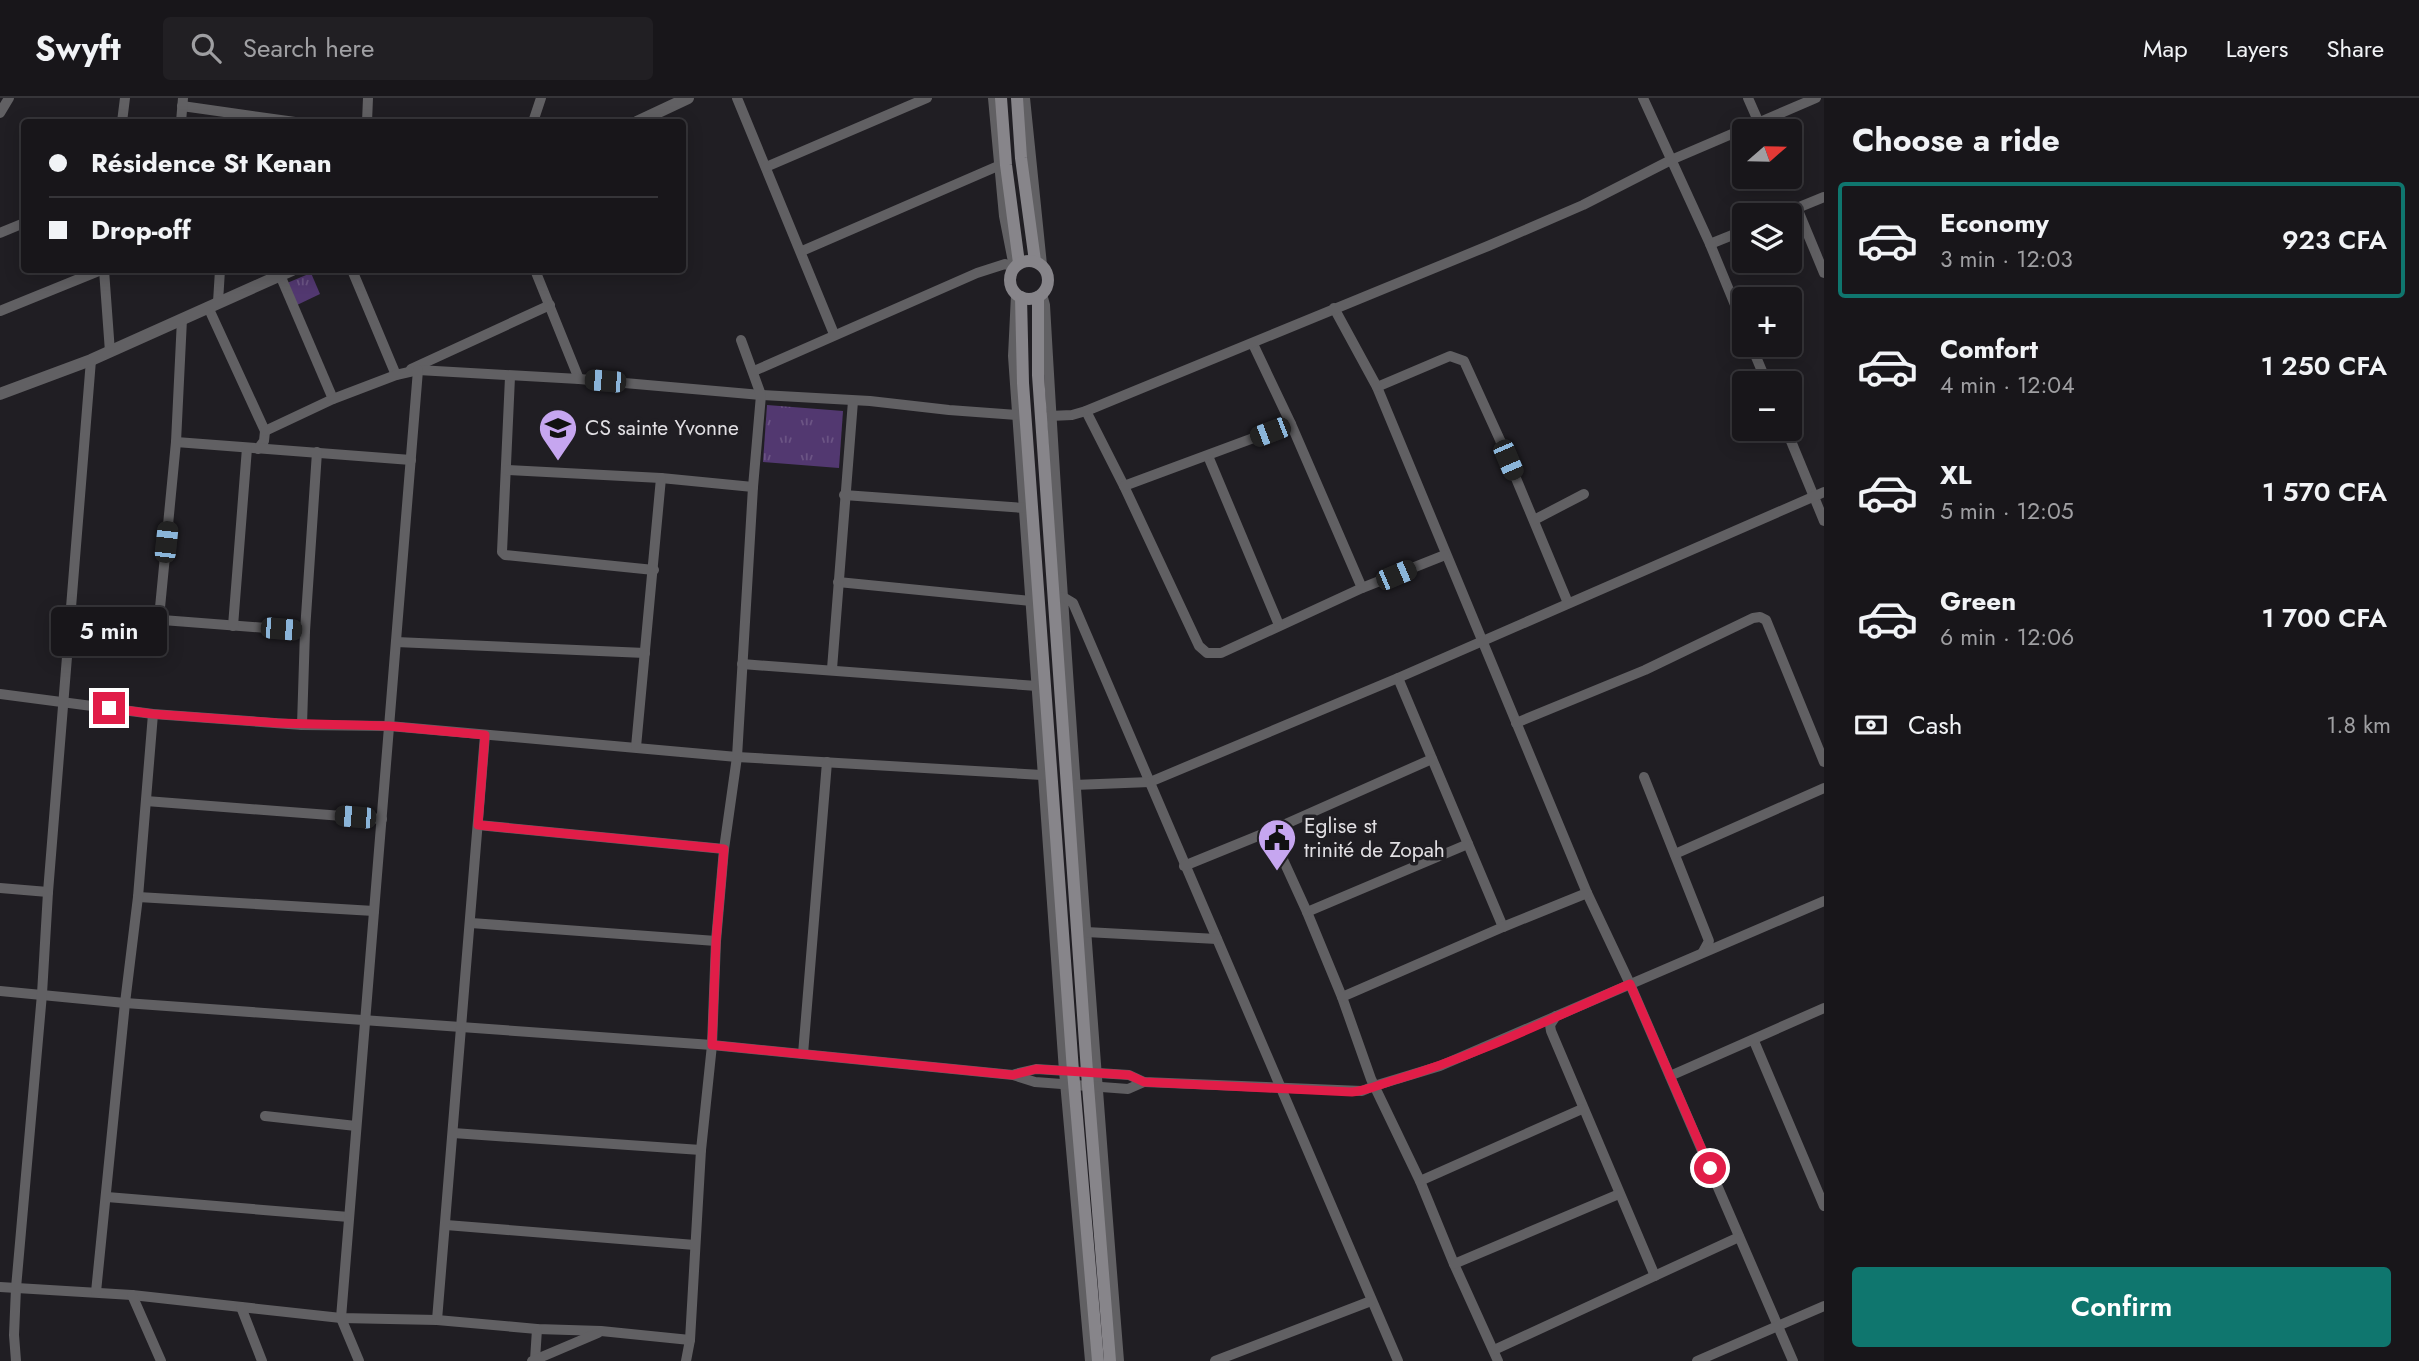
<!DOCTYPE html>
<meta charset="utf-8">
<style>
body{margin:0;font-family:Jost,sans-serif;background:#211f23;color:#f1f3f6;height:100vh;display:flex;flex-direction:column;font-size:26px;white-space:nowrap}
*{box-sizing:border-box;margin:0}
p{font-size:23px;color:#9f9fa2}
.icon{flex:none;width:38px;height:38px;fill:none;stroke:currentColor;stroke-width:2;stroke-linecap:round;stroke-linejoin:round}
.map{position:relative;flex:1;overflow:hidden}
.side{display:flex;flex-direction:column;background:#18161a;width:595px}
.side>*{flex:none}
.banner{position:absolute;left:21px;top:21px;width:665px;height:154px;border-radius:7px;box-shadow:0 4px 18px #0003,0 0 0 2px #363539;display:grid;align-content:center;height:154px;padding:0 28px;background:#18161a}
.needle{width:46px;rotate:70deg}
.fabs{position:absolute;left:1732px;top:21px;display:grid;gap:14px}
.fabs a{display:grid;place-items:center;width:70px;height:70px;border-radius:7px;background:#18161a;box-shadow:0 4px 18px #0003,0 0 0 2px #363539;font-size:35px}
.end{position:absolute;width:32px;height:32px;margin:-16px;border:9px solid #e11d48;background:#fff;box-shadow:0 0 0 4px #fff}
.from{border-radius:50%}
.bubble{position:absolute;height:49px;border-radius:7px;background:#18161a;box-shadow:0 4px 18px #0003,0 0 0 2px #363539;font-size:23px;font-weight:600;line-height:49px;text-align:center}
.car{position:absolute;width:21px;height:42px;margin:-21px -10px;border-radius:9px;box-shadow:0 0 5px 2px #0007;background:linear-gradient(#222 24%,#8ab4d8 0 40%,#222 0 76%,#8ab4d8 0 86%,#222 0)}
.banner b{display:flex;align-items:center;gap:24px;height:66px;font-size:26px}
.banner b+b{border-top:2px solid #363539}
.banner i{width:18px;height:18px;background:#f1f3f6}
ul{padding:0;list-style:none}
li{display:flex;align-items:center;gap:21px;height:116px;margin:0 14px 10px;padding:0 14px;border:4px solid transparent;border-radius:7px}
li div{flex:1}
li b{display:block;font-size:26px}
li em{font-style:normal;font-weight:600}
li.active{border-color:#0f766e}
li>.icon{width:63px;height:63px;stroke-width:1.5}
h2{padding:0 28px;font-size:32px;line-height:84px}
.pay{display:flex;align-items:center;gap:18px;height:77px;padding:0 28px;font-size:26px}
.pay p{margin-inline-start:auto}
.primary-button{display:flex;gap:14px;margin-top:auto;padding:14px 28px}
.primary-button a{flex:1;height:80px;border-radius:7px;background:#0f766e;color:#fff;font-size:28px;font-weight:600;line-height:80px;text-align:center}
header{display:flex;align-items:center;gap:42px;box-sizing:border-box;height:98px;padding:0 35px;background:#18161a;border-bottom:2px solid #363539}
header strong{font-size:33px}
nav{display:flex;gap:38px;margin-inline-start:auto;font-size:24px}
.search{width:490px;height:63px;background:#211f23;display:flex;align-items:center;gap:18px;box-sizing:border-box;padding:0 24px;border-radius:7px;color:#9f9fa2;font-size:26px}
main{display:flex;flex:1;min-height:0}
.map>svg:first-child{display:block}
</style>
<header>
<strong>Swyft</strong>
<div class="search"><svg class="icon" aria-label="search" viewBox="0 0 24 24"><circle cx="10" cy="10" r="6"/><path d="M15 15l6 6"/></svg>Search here</div>
<nav><a>Map</a><a>Layers</a><a>Share</a></nav>
</header>
<main>
<div class="map">
<svg width="1824" height="1263" viewBox="0 0 1824 1263">
<defs>
<pattern id="grass-tufts" width="24" height="20" patternUnits="userSpaceOnUse" patternTransform="scale(1.75)"><rect width="24" height="20" fill="#523870"/><path d="M3 7l-1-3M5 7V3M7 7l1-3M15 17l-1-3M17 17v-4M19 17l1-3" fill="none" stroke="#6b5484"/></pattern>
</defs>
<rect width="100%" height="100%" fill="#201e23"/>
<!-- grass -->
<g fill="url(#grass-tufts)">
<polygon points="311,175 320,196 297,207 287,185"/>
<polygon points="767,307 843,313 839,370 763,364"/>
</g>
<g fill="none" stroke-linecap="round" stroke-linejoin="round">
<!-- minor -->
<g stroke="#616063" stroke-width="10">
<polyline points="737,0 834,236"/>
<polyline points="993,0 1004,118 1014,169"/>
<polyline points="1025,0 1042,167"/>
<polyline points="1643,0 1710,146 1745,231"/>
<polyline points="1748,0 1759,25"/>
<polyline points="182,8 295,24"/>
<polyline points="0,15 9,0"/>
<polyline points="122,24 125,0"/>
<polyline points="181,24 183,0"/>
<polyline points="367,24 368,0"/>
<polyline points="533,24 541,0"/>
<polyline points="766,69 927,0"/>
<polyline points="1797,110 1824,175"/>
<polyline points="1780,117 1824,99"/>
<polyline points="0,135 24,125"/>
<polyline points="1710,146 1745,132"/>
<polyline points="802,153 998,68"/>
<polyline points="104,172 110,254"/>
<polyline points="352,172 396,277"/>
<polyline points="535,172 579,281"/>
<polyline points="280,177 333,301"/>
<path d="M1042,196L1045,207C1065,559 1091,911 1119,1263"/>
<polyline points="1016,197 1013,258 1064,973 1090,1263"/>
<polyline points="218,204 220,172"/>
<polyline points="208,209 265,333 264,343 258,351"/>
<polyline points="1334,210 1377,289 1587,795 1630,886 1793,1263"/>
<polyline points="0,213 101,172"/>
<polyline points="1253,246 1291,326 1362,490"/>
<polyline points="1751,247 1767,285"/>
<polyline points="411,271 550,207"/>
<polyline points="754,273 977,175 1005,166 1014,169"/>
<polyline points="510,279 502,454 505,457 654,472"/>
<polyline points="1377,289 1450,258 1464,263 1500,342 1568,505"/>
<polyline points="1086,313 1124,388 1199,548 1207,555 1221,555 1362,490 1445,457"/>
<polyline points="1050,318 1072,317 1086,313 1488,148 1583,107 1671,62 1816,0"/>
<polyline points="1786,331 1824,423"/>
<polyline points="265,333 333,301 396,277 418,272 579,281 761,297 870,303 949,312 1017,317"/>
<polyline points="176,344 411,362"/>
<polyline points="1208,358 1279,527"/>
<polyline points="506,372 661,380 753,389"/>
<polyline points="1124,388 1291,326"/>
<polyline points="844,397 1024,410"/>
<polyline points="1534,422 1584,396"/>
<polyline points="838,484 1031,503"/>
<polyline points="1063,499 1073,505 1398,1263"/>
<polyline points="72,515 305,533"/>
<polyline points="159,520 176,344 182,221"/>
<polyline points="233,528 247,350"/>
<polyline points="396,544 645,555"/>
<polyline points="742,566 1037,588"/>
<polyline points="832,571 853,303"/>
<polyline points="1398,580 1503,829"/>
<polyline points="0,596 153,616 302,627 389,628 737,659 1042,677"/>
<polyline points="1516,625 1645,572 1753,520 1760,519 1766,522 1824,664"/>
<polyline points="302,627 305,533 317,354"/>
<polyline points="636,649 661,380"/>
<polyline points="1644,679 1709,843 1703,854"/>
<polyline points="1074,687 1150,684 1398,580 1824,394"/>
<polyline points="146,703 382,721"/>
<polyline points="478,727 724,751"/>
<polyline points="1270,733 1307,814 1342,899 1371,981 1420,1083 1454,1166 1498,1263"/>
<polyline points="1675,756 1824,690"/>
<polyline points="1184,768 1270,733 1432,661"/>
<polyline points="0,790 48,794"/>
<polyline points="138,799 374,813"/>
<polyline points="1307,814 1468,746"/>
<polyline points="471,825 716,843"/>
<polyline points="1086,834 1217,841"/>
<polyline points="0,893 125,905 712,947 1013,977 1035,984 1128,991 1144,984"/>
<polyline points="1342,899 1503,829 1587,795"/>
<polyline points="1556,918 1550,927 1551,933 1655,1178"/>
<polyline points="1754,943 1824,1108"/>
<polyline points="803,956 827,664"/>
<polyline points="1015,976 1036,971 1129,977 1144,984 1362,993 1374,988 1440,968 1824,803"/>
<polyline points="1670,978 1824,910"/>
<polyline points="265,1018 356,1028"/>
<polyline points="453,1035 701,1052"/>
<polyline points="1420,1083 1582,1011"/>
<polyline points="107,1099 349,1119"/>
<polyline points="446,1127 695,1147"/>
<polyline points="1454,1166 1619,1096"/>
<polyline points="0,1189 132,1197 341,1220 437,1222 537,1231 601,1233 690,1242"/>
<polyline points="96,1194 125,905 138,799 153,616"/>
<polyline points="132,1197 161,1263"/>
<polyline points="241,1209 262,1263"/>
<polyline points="437,1222 485,637"/>
<polyline points="1494,1252 1739,1139"/>
<polyline points="535,1262 537,1231"/>
<polyline points="16,1263 14,1237 16,1190 42,896 48,794 91,262"/>
<polyline points="359,1263 341,1220 418,272"/>
<polyline points="532,1263 598,1235"/>
<polyline points="686,1263 690,1242 701,1052 712,947 716,843 724,751 737,659 753,389 761,297 741,242"/>
<polyline points="1215,1263 1371,1203"/>
<polyline points="1697,1263 1824,1208"/>
</g>
<!-- tertiary -->
<g stroke="#616063" stroke-width="12">
<polyline points="637,24 688,0"/>
<polyline points="0,296 91,262 292,172"/>
</g>
<!-- secondary -->
<g stroke="#87858a" stroke-width="12">
<polyline points="1001,0 1006,67 1019,165"/>
<polyline points="1017,0 1021,60 1035,163"/>
<circle cx="1029" cy="182" r="19"/>
<polyline points="1021,199 1023,285 1073,973 1098,1263"/>
<polyline points="1038,199 1038,277 1088,988 1110,1263"/>
</g>
</g>
<g fill="none" stroke-linecap="round" stroke-linejoin="round">
<!-- route -->
<path stroke="#e11d48" stroke-width="9" d="M109,610L153,616L277,625L389,628L485,637L478,727L724,751L716,843L712,947L1013,977L1036,971L1129,977L1144,984L1352,994C1367,993 1383,985 1398,981C1478,957 1554,919 1630,886L1710,1070"/>
</g>
<!-- icons -->
<defs>
<g id="school-pin" transform="scale(2.0125)"><path d="M0 17L-7.5 6A9.5 9.5 0 1 1 7.5 6Z" fill="#c6a6f0" stroke="#201e23"/><path d="M0-5L7-2L0 1L-7-2ZM-4 1L0 2.5L4 1V4Q0 6-4 4Z" fill="#111"/></g>
<g id="civic-pin" transform="scale(2.0125)"><path d="M0 17L-7.5 6A9.5 9.5 0 1 1 7.5 6Z" fill="#c6a6f0" stroke="#201e23"/><path d="M-.6-6.5H3V-4.5H.6V-3L4-1V1h2V6H-6V1h2V-1L-.6-3ZM-1.2 2.5V6h2.4V2.5Z" fill="#111"/></g>
</defs>
<g fill-rule="evenodd">
<use href="#school-pin" x="558" y="330"/>
<use href="#civic-pin" x="1277" y="740"/>
</g>
<g text-anchor="middle" stroke-width="7" stroke-linejoin="round" paint-order="stroke">
<!-- poi labels -->
<g font-size="21" fill="#e1dfe3" stroke="#201e23" text-anchor="start">
<text x="585" y="337">CS sainte Yvonne</text>
<text x="1304" y="735">Eglise st<tspan x="1304" dy="24">trinité de Zopah</tspan></text>
</g>
</g>
</svg>
<div class="fabs">
<a><svg class="needle" viewBox="-14 -14 28 28"><path d="M0-13l5 13h-10z" fill="#e53935"/><path d="M0 13l5-13h-10z" fill="#9f9fa2"/></svg></a>
<a><svg class="icon" aria-label="layers" viewBox="0 0 24 24"><path d="M12 4l9 5-9 5-9-5zM3 14l9 5 9-5"/></svg></a>
<a>+</a>
<a>−</a>
</div>
<i class="end from" style="left:1710px;top:1070px"></i>
<i class="end" style="left:109px;top:610px"></i>
<div class="bubble" style="left:51px;top:509px;width:116px">5 min</div>
<i class="car" style="left:605px;top:283px;rotate:275deg"></i>
<i class="car" style="left:1270px;top:334px;rotate:249deg"></i>
<i class="car" style="left:1508px;top:362px;rotate:157deg"></i>
<i class="car" style="left:166px;top:444px;rotate:6deg"></i>
<i class="car" style="left:1396px;top:477px;rotate:67deg"></i>
<i class="car" style="left:281px;top:531px;rotate:95deg"></i>
<i class="car" style="left:355px;top:719px;rotate:275deg"></i>
<div class="banner">
<b><i class="from"></i>Résidence St Kenan</b>
<b><i></i>Drop-off</b>
</div>
</div>
<section class="side">
<h2>Choose a ride</h2>
<ul>
<li class="active"><svg class="icon" aria-label="car" viewBox="0 0 24 24"><path d="M5 17H2v-5l4-1 3-4h7l3 4 3 1v5h-3M9 17h6M6 11h13"/><circle cx="7" cy="17" r="2"/><circle cx="17" cy="17" r="2"/></svg><div><b>Economy</b><p>3 min · 12:03</p></div><em>923 CFA</em></li>
<li><svg class="icon" aria-label="car" viewBox="0 0 24 24"><path d="M5 17H2v-5l4-1 3-4h7l3 4 3 1v5h-3M9 17h6M6 11h13"/><circle cx="7" cy="17" r="2"/><circle cx="17" cy="17" r="2"/></svg><div><b>Comfort</b><p>4 min · 12:04</p></div><em>1 250 CFA</em></li>
<li><svg class="icon" aria-label="car" viewBox="0 0 24 24"><path d="M5 17H2v-5l4-1 3-4h7l3 4 3 1v5h-3M9 17h6M6 11h13"/><circle cx="7" cy="17" r="2"/><circle cx="17" cy="17" r="2"/></svg><div><b>XL</b><p>5 min · 12:05</p></div><em>1 570 CFA</em></li>
<li><svg class="icon" aria-label="car" viewBox="0 0 24 24"><path d="M5 17H2v-5l4-1 3-4h7l3 4 3 1v5h-3M9 17h6M6 11h13"/><circle cx="7" cy="17" r="2"/><circle cx="17" cy="17" r="2"/></svg><div><b>Green</b><p>6 min · 12:06</p></div><em>1 700 CFA</em></li>
</ul>
<div class="pay"><svg class="icon" aria-label="cash" viewBox="0 0 24 24"><path d="M3 7h18v10H3z"/><circle cx="12" cy="12" r="2"/></svg>Cash<p>1.8 km</p></div>
<div class="primary-button"><a>Confirm</a></div>
</section>
</main>
